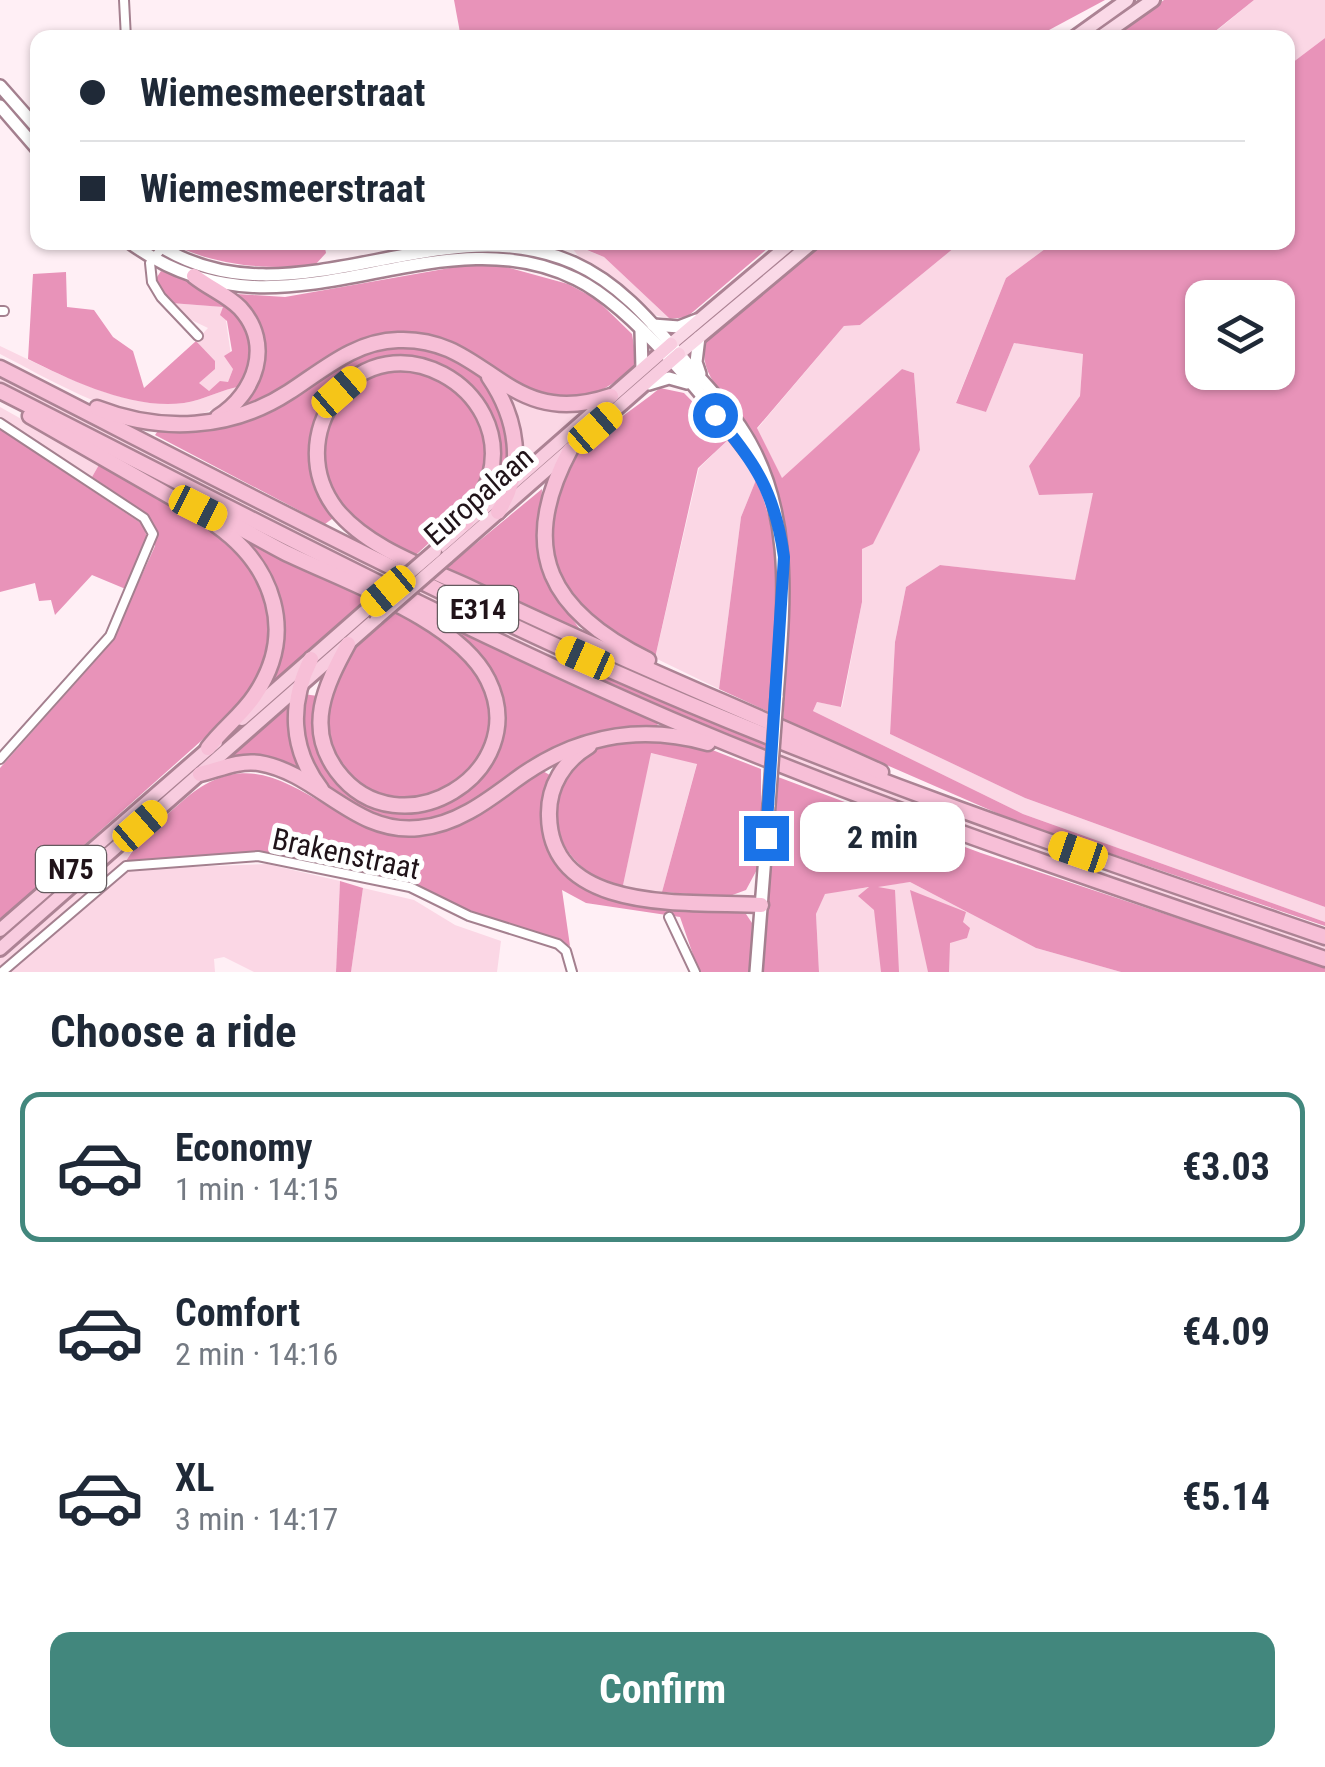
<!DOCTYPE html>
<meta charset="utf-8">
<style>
body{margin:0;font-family:"Roboto Condensed",sans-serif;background:#f6f6f7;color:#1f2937;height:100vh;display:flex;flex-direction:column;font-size:38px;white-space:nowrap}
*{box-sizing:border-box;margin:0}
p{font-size:32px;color:#747a83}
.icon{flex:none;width:55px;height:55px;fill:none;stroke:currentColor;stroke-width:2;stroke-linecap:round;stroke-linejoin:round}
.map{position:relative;height:972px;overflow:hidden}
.panel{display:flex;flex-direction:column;background:#fff;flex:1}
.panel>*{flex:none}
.top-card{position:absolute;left:30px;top:30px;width:1265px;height:220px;border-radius:20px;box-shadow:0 2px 8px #0004;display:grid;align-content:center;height:220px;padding:0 50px;background:#fff}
.fabs{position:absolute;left:1185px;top:280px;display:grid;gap:20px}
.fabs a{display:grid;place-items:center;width:110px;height:110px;border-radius:20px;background:#fff;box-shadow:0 2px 8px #0004;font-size:50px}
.end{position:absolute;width:45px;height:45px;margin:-22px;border:12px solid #1a73e8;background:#fff;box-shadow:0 0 0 5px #fff}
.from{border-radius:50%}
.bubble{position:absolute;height:70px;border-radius:20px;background:#fff;box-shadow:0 2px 8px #0004;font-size:32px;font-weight:700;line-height:70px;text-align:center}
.car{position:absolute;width:30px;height:60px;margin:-30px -15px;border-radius:12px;box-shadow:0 0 8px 2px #0007;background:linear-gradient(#f5c518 24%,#345 0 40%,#f5c518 0 76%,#345 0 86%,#f5c518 0)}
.top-card b{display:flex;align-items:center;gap:35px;height:95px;font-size:38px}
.top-card b+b{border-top:2px solid #e0e1e3}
.top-card i{width:25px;height:25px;background:#1f2937}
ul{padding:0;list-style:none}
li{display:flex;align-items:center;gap:30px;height:150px;margin:0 20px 15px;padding:0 30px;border:5px solid transparent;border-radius:20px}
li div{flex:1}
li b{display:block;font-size:38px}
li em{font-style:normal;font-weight:700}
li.on{border-color:#42877d}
li>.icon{width:90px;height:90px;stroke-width:1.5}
h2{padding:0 50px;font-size:45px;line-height:120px}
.cta{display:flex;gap:20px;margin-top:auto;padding:20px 50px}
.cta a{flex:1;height:115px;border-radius:20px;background:#42877d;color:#fff;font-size:40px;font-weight:700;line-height:115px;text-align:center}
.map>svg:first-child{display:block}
</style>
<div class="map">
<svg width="1325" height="972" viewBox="0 0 1325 972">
<rect width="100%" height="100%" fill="#ffeff5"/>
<!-- green -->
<g fill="#fbd7e5">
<polygon points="1254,0 1325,0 1325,38 1288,66 1288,38 1208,38"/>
<polygon points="568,243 604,257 670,319 654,315 611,276 580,258"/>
<polygon points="960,243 1053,243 1006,278 956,402 986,412 1014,343 1083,354 1080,396 1029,466 1094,492 1075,581 940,565 906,587 895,642 890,734 1025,798 1325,907 1325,922 1023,814 813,711 817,702 842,707 862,602 862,549 920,450 914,373 902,369 782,479 757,429 844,326 860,325"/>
<polygon points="171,303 224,307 233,369 228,382 208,391 198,383 203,350 196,341 208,328 183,316"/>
<path d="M0,346C51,370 126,411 184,403C205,400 221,389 243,386C178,460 69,389 0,354Z"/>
<polygon points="0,374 396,575 389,582 0,385"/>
<polygon points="504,390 539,409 586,408 521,464 519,424"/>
<polygon points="0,407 100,463 92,477 0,419"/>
<polygon points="729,439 756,480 741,517 719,689 655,658 699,468"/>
<polygon points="423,587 577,660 582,674 414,594"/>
<polygon points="781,748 1035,843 1051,854 1027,850 782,762"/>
<polygon points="650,753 697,763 662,892 622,890"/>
<polygon points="140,837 124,864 0,970 0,958"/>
<polygon points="267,864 340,881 336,972 254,972 224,957 214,959 215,972 7,972 129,869"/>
<polygon points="1101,872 1119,873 1325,945 1325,954"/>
<polygon points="910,882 1036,948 1121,972 819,972 816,914 825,893"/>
<polygon points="363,888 414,900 455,925 501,941 497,972 351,972"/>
</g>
<!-- forest -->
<g fill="#e893b9" fill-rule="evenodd">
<polygon points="454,0 1105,0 1036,37 461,38"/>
<polygon points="1164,0 1254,0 1208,37 1110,38"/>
<path d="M1325,38V907L1025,798L890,734L895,642L906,587L940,565L1075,580L1093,493L1039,495L1029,466L1080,396L1083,354L1014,343L986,412L956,403L1006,278L1053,243L1288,242V66ZM1202,298H1278V372H1202Z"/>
<path d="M170,243H324L326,253L315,265C265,270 216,266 170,243Z"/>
<polygon points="570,243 774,242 774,243 687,317 670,319 604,257"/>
<path d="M824,243H960L860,325L844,326L757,428L782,478L902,369L914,373L920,450L873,544L862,549V602L841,707L817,702L813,711L1023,814L1325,922V926L1020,823L783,720C789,618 801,535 756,439C741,408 692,377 707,340Z"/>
<path d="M461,266H503L568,284L596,299L632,334L637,364C528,465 493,320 391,334C332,341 289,390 235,411L261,358L237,294L285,297Z"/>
<path d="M161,271C219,288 267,321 243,386C221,389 205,400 184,403C133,410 72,381 28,359L33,274L66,272L67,307L94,310L113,337L133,351L144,388L196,341L215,361V369L199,383L209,391L220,381L228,382L233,369L224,356L232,351L227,321L220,315L223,307L171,303L155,280Z"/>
<path d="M413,343C493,373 503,386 510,471L495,469C493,451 492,432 488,414C474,360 412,357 369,365L314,437L336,516L325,524L155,435L160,428L222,425L362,351Z"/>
<path d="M395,369C409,369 429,371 441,377C477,397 499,449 479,486C464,514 439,533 416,555C391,543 363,529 345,509C311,470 315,411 359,382C369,375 384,372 395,369Z"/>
<path d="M660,388L684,393L729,439L698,468L655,658C589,623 537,588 555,506C560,487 562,470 575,456C600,430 633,410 660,388Z"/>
<polygon points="0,429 144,525 147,539 128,590 92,575 55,615 51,600 39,601 35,583 0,592"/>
<path d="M100,463C191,515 340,587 237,709L0,920V768L111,643L155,546V526L147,514L92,477Z"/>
<path d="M756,480C789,554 774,633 769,712L719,689L741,517Z"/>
<path d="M542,489C539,544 548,589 583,633L445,569Z"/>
<path d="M236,533L367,600L271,684C295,631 280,571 236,533Z"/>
<path d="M394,611C448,641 525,688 478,762C469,775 445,795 430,799C372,811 315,763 326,702C333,665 368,635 394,611Z"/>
<polygon points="462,631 658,723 657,727 610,731 570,742 436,821 379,822 326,791 301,740 303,694 318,696 316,705 343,785 421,809 466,793 478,779 502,706 495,682 462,642"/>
<polygon points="577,660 768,743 767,753 582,674"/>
<polygon points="290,704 289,725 304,774 227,760"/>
<path d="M626,739L692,742L761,769V862L746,890L727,897L662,892L697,764L651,753L622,890C532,857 530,759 626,739Z"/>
<path d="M541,770L555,778C553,800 547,827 550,848C560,917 700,897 746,914L752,923L750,972H699L680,917L586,903L562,890L570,946L470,911L426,889L271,854L124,864C141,836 162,819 186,798C270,728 320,828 402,833C422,835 516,782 541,770Z"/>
<polygon points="778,777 981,853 1325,967 1325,972 1121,972 1036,948 910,882 878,887 895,890 899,972 881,972 874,910 858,896 869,887 825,894 816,914 819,972 762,972"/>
<polygon points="340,881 363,888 351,972 336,972"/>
<polygon points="910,890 966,912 963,922 970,928 967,938 950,943 949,972 928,972"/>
</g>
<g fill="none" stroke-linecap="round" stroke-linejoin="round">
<!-- minor casing -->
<g stroke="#a4808f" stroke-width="12">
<g id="minor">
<polyline points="124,0 126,38"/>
<polyline points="162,248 150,263 152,282 161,297 198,336"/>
<polyline points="0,311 4,311"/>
<polyline points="0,423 144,518 153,534 110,636 0,759"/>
<polyline points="669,917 695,972"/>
<polyline points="2,972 126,866 258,856 410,887 469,916 558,944 566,951 572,972"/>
</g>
</g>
<!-- secondary casing -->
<g stroke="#a4808f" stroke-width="16">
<g id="secondary">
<polyline points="0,86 38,129"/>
<polyline points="0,106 38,150"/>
<path d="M129,242C282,356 430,207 576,279C636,308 714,409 755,463"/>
<path d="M154,242C285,332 437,202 574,263C621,284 653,324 686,362C704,383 724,403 740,426C795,507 784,604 777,697"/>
<polyline points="653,325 679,327 697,320"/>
<polyline points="641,331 642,369"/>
<polyline points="699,337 696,362 700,374"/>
<polyline points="649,384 669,378 687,383"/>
<polyline points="756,972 769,805"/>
</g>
</g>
<!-- primary casing -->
<g stroke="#ac8394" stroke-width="18">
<g id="primary">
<polyline points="1074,38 1127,0"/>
<polyline points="1099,38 1153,0"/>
<polyline points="671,344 792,242"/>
<polyline points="679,354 813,242"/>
</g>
</g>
<!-- trunk casing -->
<g stroke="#ac8394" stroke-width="18">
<g id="trunk">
<polyline points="435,551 671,344"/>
<polyline points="447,557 679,354"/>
<polyline points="242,719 364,612"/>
<polyline points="0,930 216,742"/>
<polyline points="0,949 377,618"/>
</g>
</g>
<!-- motorway casing -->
<g stroke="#ac8394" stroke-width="19">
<g id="motorway">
<path d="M194,276C209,288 227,295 240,308C273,344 256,393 218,417"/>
<path d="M0,368C204,472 407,580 617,673C848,775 1086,855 1325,937"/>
<path d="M489,377C517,418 526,468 498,512"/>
<path d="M0,391C229,507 456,628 693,729C900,816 1113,886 1325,959"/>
<path d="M97,408C161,433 231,430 289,392C323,370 355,341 398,340C489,336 505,432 611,396"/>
<polyline points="30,416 194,510"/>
<path d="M570,450C516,551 551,612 648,660"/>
<path d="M188,505C221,515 253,536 284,552C343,581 458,619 488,680C534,773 399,854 337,771C305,728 325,686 348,644"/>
<path d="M465,523C474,508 485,492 490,476C513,387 392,320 336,397C311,431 310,475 336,509C368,549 428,568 473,589C607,654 745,710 881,772"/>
<path d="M311,659C289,703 290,749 321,789"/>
<path d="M589,746C564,761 548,786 549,816C551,916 692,901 761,905"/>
<path d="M208,748C222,729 242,715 255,695C297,633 274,566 216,525"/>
<path d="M200,774C220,769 239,760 259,763C319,773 354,835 419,828C455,825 486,802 514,781C573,737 636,723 708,743"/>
</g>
</g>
<!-- minor -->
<use href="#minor" stroke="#fff" stroke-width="8"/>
<!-- secondary -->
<use href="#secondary" stroke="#fff" stroke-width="11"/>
<!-- primary -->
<use href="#primary" stroke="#fad9e7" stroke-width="12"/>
<!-- trunk -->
<use href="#trunk" stroke="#f8ccdf" stroke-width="12"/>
<!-- motorway -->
<use href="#motorway" stroke="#f7bfd7" stroke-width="14"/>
<!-- secondary-bridge casing -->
<g stroke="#a4808f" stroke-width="16" stroke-linecap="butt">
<polyline id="secondary-bridge" points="769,805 777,697"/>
</g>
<!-- trunk-bridge casing -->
<g stroke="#ac8394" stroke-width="18" stroke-linecap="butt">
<g id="trunk-bridge">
<polyline points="364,612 435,551"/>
<polyline points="377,618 447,557"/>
</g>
</g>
<!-- secondary-bridge -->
<use href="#secondary-bridge" stroke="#fff" stroke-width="11"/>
<!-- trunk-bridge -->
<use href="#trunk-bridge" stroke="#f8ccdf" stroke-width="12"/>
</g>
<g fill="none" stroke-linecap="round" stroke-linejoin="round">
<!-- route -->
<path stroke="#1a73e8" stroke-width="12" d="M715,415C756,463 775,493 784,557L766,838"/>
</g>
<g text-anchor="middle" stroke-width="10" stroke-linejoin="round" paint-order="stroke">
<!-- shield labels -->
<g fill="#fff" stroke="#635a5e" stroke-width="2.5">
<rect x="438" y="586" width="80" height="46" rx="8"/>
<rect x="36" y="846" width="70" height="46" rx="8"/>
</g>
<g font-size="28" font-weight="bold" fill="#201319">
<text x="478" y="619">E314</text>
<text x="71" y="879">N75</text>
</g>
<!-- street labels -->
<g font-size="30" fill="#201319" stroke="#fff">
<text transform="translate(479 496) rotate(-41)" y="10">Europalaan</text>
<text transform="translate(346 854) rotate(12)" y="10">Brakenstraat</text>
</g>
</g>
</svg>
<div class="fabs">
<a><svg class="icon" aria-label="layers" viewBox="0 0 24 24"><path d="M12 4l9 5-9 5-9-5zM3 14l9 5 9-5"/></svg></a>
</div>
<i class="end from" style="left:715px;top:415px"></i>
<i class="end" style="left:766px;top:838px"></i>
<div class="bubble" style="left:800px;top:802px;width:165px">2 min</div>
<i class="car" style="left:339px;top:392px;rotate:49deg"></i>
<i class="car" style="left:595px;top:428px;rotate:49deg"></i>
<i class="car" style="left:198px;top:508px;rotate:117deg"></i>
<i class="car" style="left:388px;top:591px;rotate:230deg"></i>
<i class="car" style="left:585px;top:658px;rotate:294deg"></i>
<i class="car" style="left:140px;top:826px;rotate:49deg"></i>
<i class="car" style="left:1078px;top:852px;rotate:289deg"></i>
<div class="top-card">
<b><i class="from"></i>Wiemesmeerstraat</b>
<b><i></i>Wiemesmeerstraat</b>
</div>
</div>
<section class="panel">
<h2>Choose a ride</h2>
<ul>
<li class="on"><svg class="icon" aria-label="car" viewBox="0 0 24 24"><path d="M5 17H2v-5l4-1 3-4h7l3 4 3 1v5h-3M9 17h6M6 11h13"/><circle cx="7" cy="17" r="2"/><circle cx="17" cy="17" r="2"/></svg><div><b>Economy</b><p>1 min · 14:15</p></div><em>€3.03</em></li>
<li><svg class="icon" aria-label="car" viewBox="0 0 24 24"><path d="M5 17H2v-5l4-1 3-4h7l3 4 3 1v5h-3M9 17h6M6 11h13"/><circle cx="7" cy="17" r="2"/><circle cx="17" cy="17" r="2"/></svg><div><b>Comfort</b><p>2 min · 14:16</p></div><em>€4.09</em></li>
<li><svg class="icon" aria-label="car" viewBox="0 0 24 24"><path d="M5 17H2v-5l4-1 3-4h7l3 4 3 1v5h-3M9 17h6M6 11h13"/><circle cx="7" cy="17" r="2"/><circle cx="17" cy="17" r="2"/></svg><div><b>XL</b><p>3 min · 14:17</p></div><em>€5.14</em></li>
</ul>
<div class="cta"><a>Confirm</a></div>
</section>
